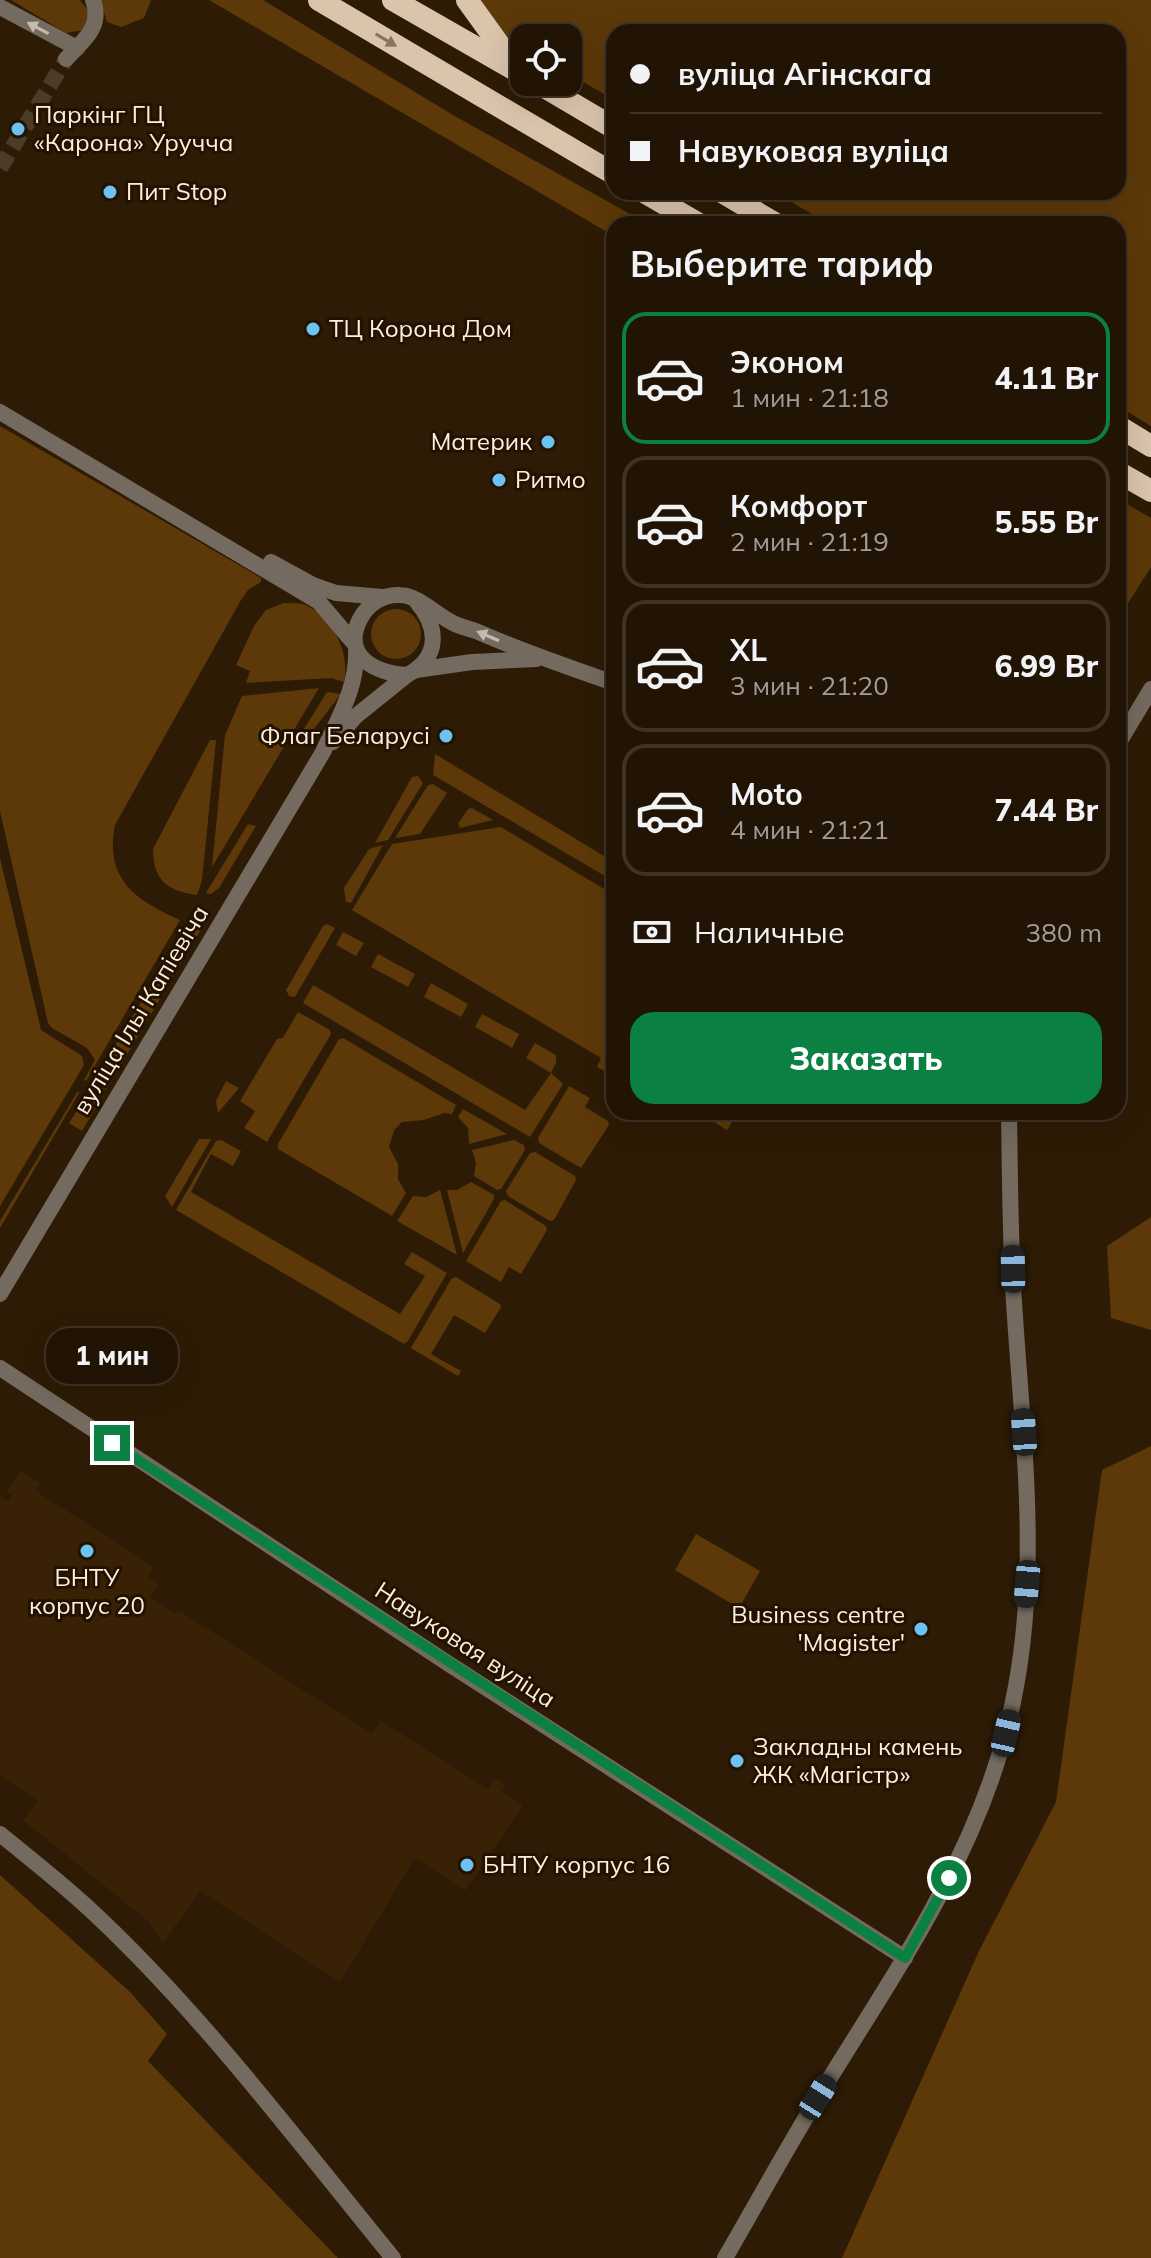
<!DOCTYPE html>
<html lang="ru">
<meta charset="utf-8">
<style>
body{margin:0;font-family:Mulish,sans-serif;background:#2a1d0e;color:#f1f3f6;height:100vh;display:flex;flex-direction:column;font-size:30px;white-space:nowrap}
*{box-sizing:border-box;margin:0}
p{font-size:26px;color:#a29e9a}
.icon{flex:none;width:44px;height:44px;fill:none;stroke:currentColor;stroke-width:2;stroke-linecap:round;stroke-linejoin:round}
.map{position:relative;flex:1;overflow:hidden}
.details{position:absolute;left:606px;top:216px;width:520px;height:904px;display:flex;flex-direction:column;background:#221404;border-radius:24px;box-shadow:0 8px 32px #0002,0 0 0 2px #3f3326}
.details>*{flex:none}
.banner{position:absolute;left:606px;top:24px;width:520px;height:176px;border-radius:24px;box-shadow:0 8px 32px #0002,0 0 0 2px #3f3326;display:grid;align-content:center;height:176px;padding:0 24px;background:#221404}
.tools{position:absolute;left:510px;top:24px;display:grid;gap:16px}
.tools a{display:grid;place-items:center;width:72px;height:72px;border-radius:16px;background:#221404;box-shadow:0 8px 32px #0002,0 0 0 2px #3f3326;font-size:40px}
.end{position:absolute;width:36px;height:36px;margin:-18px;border:10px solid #0b8043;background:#fff;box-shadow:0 0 0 4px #fff}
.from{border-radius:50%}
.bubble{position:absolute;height:56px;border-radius:24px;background:#221404;box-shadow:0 8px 32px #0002,0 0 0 2px #3f3326;font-size:26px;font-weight:800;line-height:56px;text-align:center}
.car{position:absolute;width:24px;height:48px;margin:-24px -12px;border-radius:10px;box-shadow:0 0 6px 2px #0007;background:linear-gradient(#222 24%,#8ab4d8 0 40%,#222 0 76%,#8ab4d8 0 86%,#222 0)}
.banner b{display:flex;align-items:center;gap:28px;height:76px;font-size:30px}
.banner b+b{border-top:2px solid #3f3326}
.banner i{width:20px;height:20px;background:#f1f3f6}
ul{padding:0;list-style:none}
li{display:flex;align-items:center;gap:24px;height:132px;margin:0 16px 12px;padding:0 8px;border:4px solid #3f3326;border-radius:24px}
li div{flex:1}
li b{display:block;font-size:30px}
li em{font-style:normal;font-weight:800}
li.current{border-color:#0b8043}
li>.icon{width:72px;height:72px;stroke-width:1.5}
h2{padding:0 24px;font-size:36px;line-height:96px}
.pay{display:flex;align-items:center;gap:20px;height:88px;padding:0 24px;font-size:30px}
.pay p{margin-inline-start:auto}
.action{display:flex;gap:16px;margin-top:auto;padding:16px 24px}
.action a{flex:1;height:92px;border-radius:24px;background:#0b8043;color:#fff;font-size:32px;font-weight:800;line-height:92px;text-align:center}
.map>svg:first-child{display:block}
</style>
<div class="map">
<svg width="1151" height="2258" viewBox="0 0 1151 2258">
<rect width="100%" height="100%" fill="#2d1b05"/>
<!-- built -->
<polygon fill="#382104" points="21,1471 40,1483 36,1491 154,1567 148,1576 159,1583 150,1597 175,1614 178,1610 372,1734 381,1721 488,1789 495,1778 506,1785 502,1791 523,1805 465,1891 415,1858 340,1982 200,1891 163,1943 148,1921 23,1820 38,1800 0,1776 0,1496 9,1501 12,1495 7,1492"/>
<!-- green -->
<g fill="#5d3909">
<polygon points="11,0 80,0 90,13 84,30 66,33"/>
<polygon points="100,0 151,0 144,18 121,27 107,22"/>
<polygon points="209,0 263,0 453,115 648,224 614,224 614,236"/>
<polygon points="474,0 1151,0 1151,426 1118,406 1118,224 829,224 774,192 1118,192 1118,32 614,32 614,100 568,73 568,38 524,38 524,48 499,30"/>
<path d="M0,426L261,578V582L248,590L241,600L115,825C104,879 136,901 180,920L86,1081L84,1080L95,1060L87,1048L52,1028L48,1023L0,811Z"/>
<polygon points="1118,499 1151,518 1151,567 1118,619"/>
<path d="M284,603C290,603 297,603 303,604C332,614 351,654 344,682L331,678L246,683L250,671L236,665L254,626L266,610Z"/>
<circle cx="396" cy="634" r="25"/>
<polygon points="319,688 212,867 225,735 242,696"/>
<polygon points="327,692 341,694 310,734 304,729"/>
<path d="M210,740H216L202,880L197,895C167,891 153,880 153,849Z"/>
<polygon points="435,754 614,862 614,877 610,879 433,775"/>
<polygon points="418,776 423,783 388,840 375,843 412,777"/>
<polygon points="433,784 447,793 420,834 395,838 428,785"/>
<polygon points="472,808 493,820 460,828 458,824 468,809"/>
<polygon points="248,824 256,826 219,888 211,894 206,893"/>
<polygon points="501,827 614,895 614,1076 597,1067 601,1058 352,910 392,844"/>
<polygon points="383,845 351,903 346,902 344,888 369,849"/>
<polygon points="0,858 41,1030 82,1056 84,1065 0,1206"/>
<polygon points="190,921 206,921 106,1090 96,1087 95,1079"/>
<polygon points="327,924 335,928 295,997 289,996 286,990 323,926"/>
<polygon points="343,932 364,943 356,956 336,945"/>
<polygon points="378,954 415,974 408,987 371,967"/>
<polygon points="431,983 468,1004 461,1017 424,997"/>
<polygon points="313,985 525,1110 551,1073 526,1058 535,1043 556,1055 556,1063 551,1073 563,1084 530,1137 303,1003"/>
<polygon points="298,1012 330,1030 331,1034 267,1142 244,1128 255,1111 240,1101 277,1039 283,1038"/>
<polygon points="482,1014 519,1034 512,1048 475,1027"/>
<polygon points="343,1038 456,1105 452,1114 444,1113 424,1120 402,1122 394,1130 389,1147 398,1164 398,1179 406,1193 392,1216 278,1149 278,1144 339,1039"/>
<polygon points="226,1081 239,1088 218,1113 216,1101"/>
<polygon points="569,1086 590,1098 585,1107 608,1121 609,1125 581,1168 539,1143 538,1138"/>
<polygon points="78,1091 79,1093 0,1228 0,1221"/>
<polygon points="90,1097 99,1102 82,1131 69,1123 85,1098"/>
<polygon points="463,1109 507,1134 469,1144 468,1128 458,1117"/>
<polygon points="698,1112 738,1112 727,1130"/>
<polygon points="199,1139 211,1139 172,1207 165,1196"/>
<polygon points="221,1140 241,1151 233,1166 211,1154 191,1192 400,1314 425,1276 404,1264 412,1252 447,1273 408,1341 404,1344 176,1210 216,1141"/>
<polygon points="514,1140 524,1145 525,1150 501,1189 497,1190 474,1176 476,1163 472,1150"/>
<polygon points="535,1152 575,1176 576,1180 554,1220 550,1221 508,1196 506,1191 530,1153"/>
<polygon points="471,1182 494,1195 494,1199 463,1253 447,1190 457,1190"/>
<polygon points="440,1190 457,1255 397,1221 413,1196 426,1197"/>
<polygon points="505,1200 546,1226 547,1230 521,1274 509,1267 501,1282 466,1261 501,1201"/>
<polygon points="1151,1217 1151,1330 1111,1318 1107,1246"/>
<polygon points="456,1277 500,1304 501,1307 485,1333 454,1315 431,1354 461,1371 458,1376 411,1348 452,1278"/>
<polygon points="1151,1446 1151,2258 842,2258 979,1951 1056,1802 1102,1470"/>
<polygon points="696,1534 760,1571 739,1608 675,1570"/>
<polygon points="0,1875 130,1992 167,2034 148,2061 338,2258 0,2258"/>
</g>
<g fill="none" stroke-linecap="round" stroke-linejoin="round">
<!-- minor-tunnel -->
<polyline stroke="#4c3b26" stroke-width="16" stroke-dasharray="16 8" stroke-linecap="butt" points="0,168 66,59"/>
<!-- minor -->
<g stroke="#746a5f" stroke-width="16">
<polyline points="0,7 77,48"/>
<path d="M66,59C83,41 103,27 93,0"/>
<polyline points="0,412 319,602 353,642"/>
<polyline points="271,562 313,585 336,593 382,597"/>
<path d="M417,602C439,628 440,658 407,675C375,673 341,656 360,619C368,604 383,594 400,595C417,595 437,615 453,623C460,627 468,628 476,631C521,651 568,667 614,683"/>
<polyline points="416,670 472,662 536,659"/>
<polyline points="333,742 356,716 407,675"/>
<polyline points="1118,744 1151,689"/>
<path d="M0,1294L323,752C338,718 358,687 356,648"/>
<polyline points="0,1368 449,1664 905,1958"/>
<path d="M0,1834C33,1861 67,1887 98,1917C207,2020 298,2142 393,2258"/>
<path d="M725,2258C761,2196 795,2133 833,2073C900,1965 972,1859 1005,1735C1044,1593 1023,1446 1014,1302C1010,1239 1010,1175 1009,1112"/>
</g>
<!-- trunk -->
<g stroke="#dbc4ac" stroke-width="22">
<polyline points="319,0 614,174"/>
<polyline points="393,0 524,75"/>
<polyline points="467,0 514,65"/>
<polyline points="536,82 614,128"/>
<polyline points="644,192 699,224"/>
<polyline points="722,192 776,224"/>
<polyline points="1118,426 1151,446"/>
<polyline points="1118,472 1151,491"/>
</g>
</g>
<!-- one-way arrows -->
<defs><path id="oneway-solid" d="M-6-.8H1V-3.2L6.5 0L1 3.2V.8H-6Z" transform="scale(2)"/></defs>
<g fill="#c6baae">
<use href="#oneway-solid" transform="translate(38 28) rotate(-152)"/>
<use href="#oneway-solid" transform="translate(488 636) rotate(-157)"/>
</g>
<use fill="#88745f" href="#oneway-solid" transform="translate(386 40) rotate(31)"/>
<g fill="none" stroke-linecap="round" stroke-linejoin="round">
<!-- route -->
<polyline stroke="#0b8043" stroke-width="10" points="112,1443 905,1958 949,1878"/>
</g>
<!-- markers -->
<g fill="#6cc2f3" stroke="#231200" stroke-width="3">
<circle cx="18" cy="129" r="8"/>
<circle cx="110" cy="192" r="8"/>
<circle cx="313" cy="329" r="8"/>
<circle cx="548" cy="442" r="8"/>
<circle cx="499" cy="480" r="8"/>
<circle cx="446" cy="736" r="8"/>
<circle cx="87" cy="1551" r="8"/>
<circle cx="921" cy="1629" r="8"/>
<circle cx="737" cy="1761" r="8"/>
<circle cx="467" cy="1865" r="8"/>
</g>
<g text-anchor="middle" stroke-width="6" stroke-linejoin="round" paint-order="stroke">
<!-- poi labels -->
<g font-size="24" fill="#fcefe2" stroke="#231200" text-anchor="start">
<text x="34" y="123">Паркінг ГЦ<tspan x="34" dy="28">«Карона» Уручча</tspan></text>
<text x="126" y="200">Пит Stop</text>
<text x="329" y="337">ТЦ Корона Дом</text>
<text x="532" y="450" text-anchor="end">Материк</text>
<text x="515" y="488">Ритмо</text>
<text x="430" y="744" text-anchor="end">Флаг Беларусі</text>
<text x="87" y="1586" text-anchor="middle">БНТУ<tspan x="87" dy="28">корпус 20</tspan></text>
<text x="905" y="1623" text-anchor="end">Business centre<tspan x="905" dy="28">'Magister'</tspan></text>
<text x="753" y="1755">Закладны камень<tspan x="753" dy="28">ЖК «Магістр»</tspan></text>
<text x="483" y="1873">БНТУ корпус 16</text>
</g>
<!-- street labels -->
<g font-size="24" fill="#fcefe2" stroke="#231200">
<text transform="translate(141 1010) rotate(-59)" y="8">вуліца Ільі Капіевіча</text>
<text transform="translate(465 1645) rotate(33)" y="8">Навуковая вуліца</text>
</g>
</g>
</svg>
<div class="tools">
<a><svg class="icon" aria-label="locate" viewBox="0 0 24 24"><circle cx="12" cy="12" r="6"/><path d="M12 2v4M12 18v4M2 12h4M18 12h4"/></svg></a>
</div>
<i class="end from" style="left:949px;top:1878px"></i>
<i class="end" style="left:112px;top:1443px"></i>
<div class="bubble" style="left:46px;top:1328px;width:132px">1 мин</div>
<i class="car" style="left:1013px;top:1269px;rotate:359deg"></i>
<i class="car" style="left:1024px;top:1432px;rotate:356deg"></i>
<i class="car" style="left:1027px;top:1584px;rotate:185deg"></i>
<i class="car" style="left:1006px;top:1733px;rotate:13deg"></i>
<i class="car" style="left:818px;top:2097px;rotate:32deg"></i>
<div class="banner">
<b><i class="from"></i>вуліца Агінскага</b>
<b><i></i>Навуковая вуліца</b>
</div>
<section class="details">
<h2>Выберите тариф</h2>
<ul>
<li class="current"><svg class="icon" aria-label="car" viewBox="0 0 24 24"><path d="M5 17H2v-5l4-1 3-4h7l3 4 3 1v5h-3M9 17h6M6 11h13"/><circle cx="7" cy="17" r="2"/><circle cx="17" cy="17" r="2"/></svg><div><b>Эконом</b><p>1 мин · 21:18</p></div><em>4.11 Br</em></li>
<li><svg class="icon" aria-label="car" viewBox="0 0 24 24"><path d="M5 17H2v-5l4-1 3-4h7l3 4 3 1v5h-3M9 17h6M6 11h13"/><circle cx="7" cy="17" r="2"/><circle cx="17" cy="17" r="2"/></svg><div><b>Комфорт</b><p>2 мин · 21:19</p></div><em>5.55 Br</em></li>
<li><svg class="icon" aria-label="car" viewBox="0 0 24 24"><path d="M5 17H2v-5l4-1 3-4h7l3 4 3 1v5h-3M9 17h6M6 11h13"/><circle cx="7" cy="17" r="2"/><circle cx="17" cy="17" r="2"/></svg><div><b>XL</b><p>3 мин · 21:20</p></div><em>6.99 Br</em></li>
<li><svg class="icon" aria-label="car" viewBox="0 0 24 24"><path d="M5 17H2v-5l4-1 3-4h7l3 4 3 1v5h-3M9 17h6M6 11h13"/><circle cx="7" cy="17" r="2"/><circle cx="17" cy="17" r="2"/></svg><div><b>Moto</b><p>4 мин · 21:21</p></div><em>7.44 Br</em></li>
</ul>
<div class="pay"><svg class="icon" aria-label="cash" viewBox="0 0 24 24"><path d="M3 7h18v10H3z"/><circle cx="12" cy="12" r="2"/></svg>Наличные<p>380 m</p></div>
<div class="action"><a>Заказать</a></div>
</section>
</div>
